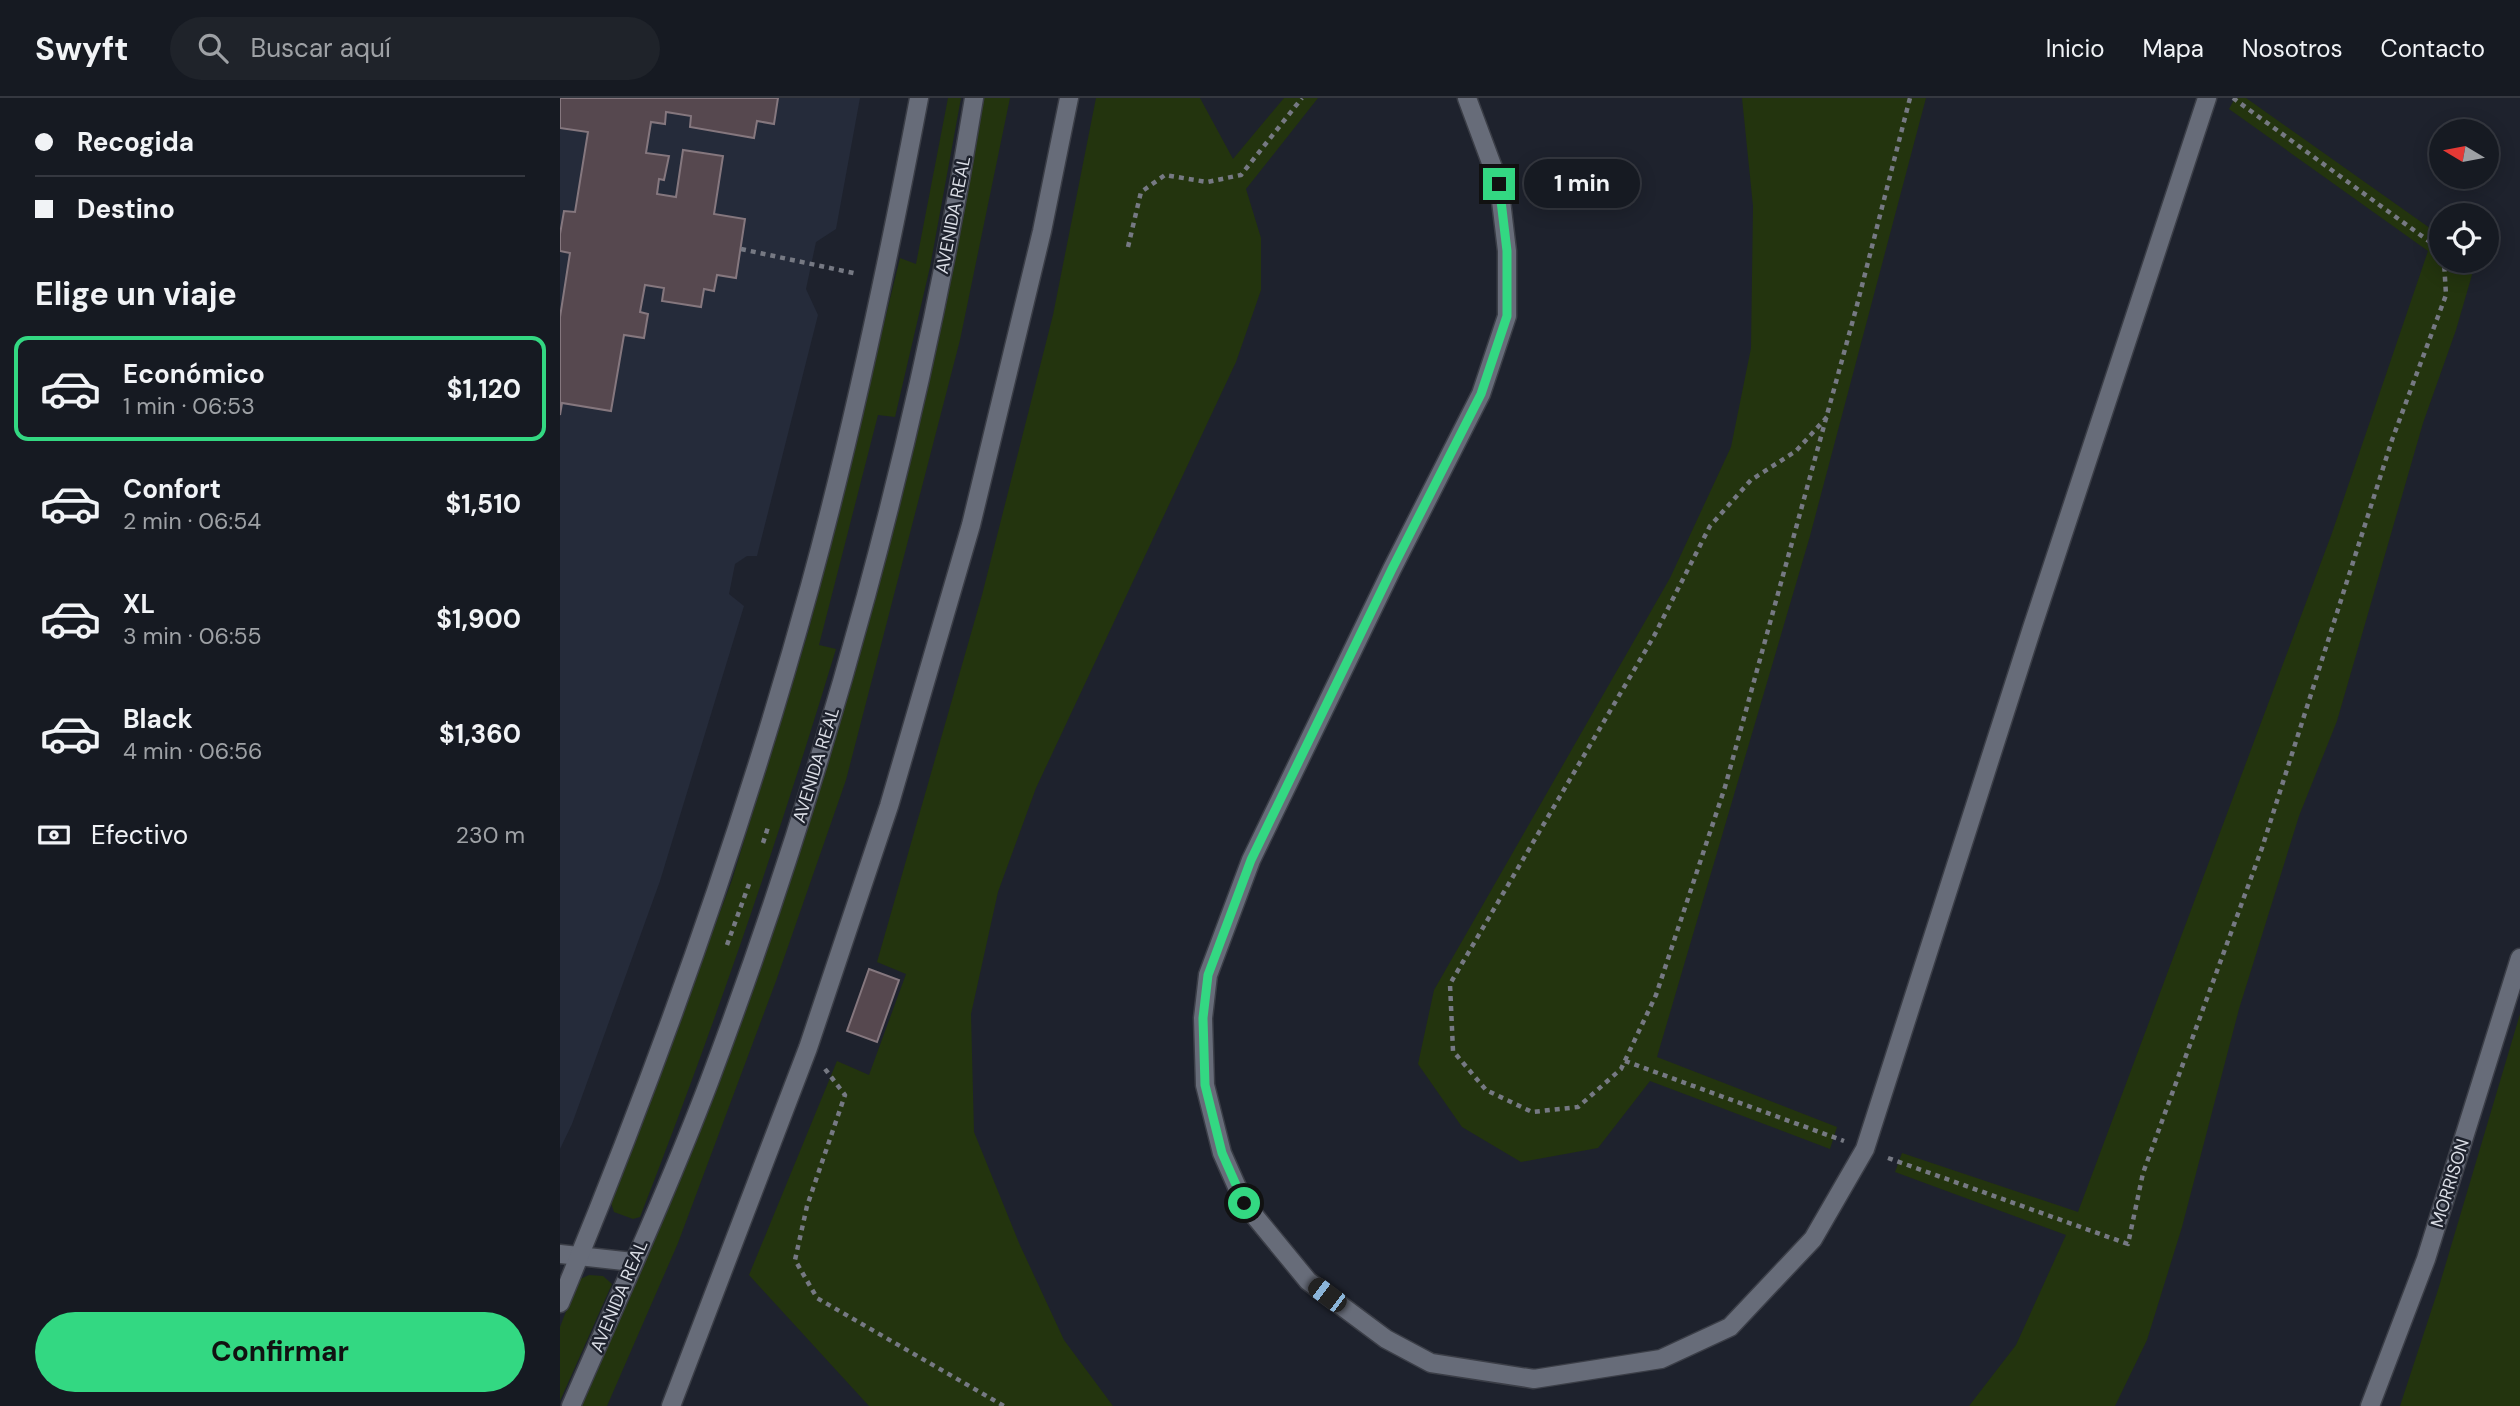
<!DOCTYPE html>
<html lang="es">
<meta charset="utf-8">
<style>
body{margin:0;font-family:"DM Sans",sans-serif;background:#1f232a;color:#f1f3f6;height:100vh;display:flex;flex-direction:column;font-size:26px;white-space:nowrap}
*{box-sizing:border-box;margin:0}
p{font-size:23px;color:#9ea1a5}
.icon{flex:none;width:38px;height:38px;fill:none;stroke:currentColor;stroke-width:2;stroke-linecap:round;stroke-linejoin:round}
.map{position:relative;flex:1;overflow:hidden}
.drawer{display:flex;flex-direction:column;background:#161a22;width:560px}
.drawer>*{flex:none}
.banner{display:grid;align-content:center;height:154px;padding:0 35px;background:#161a22}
.needle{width:46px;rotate:280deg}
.controls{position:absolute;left:1869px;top:21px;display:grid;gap:14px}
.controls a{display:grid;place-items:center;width:70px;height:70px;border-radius:50%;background:#161a22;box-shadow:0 4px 18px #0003,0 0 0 2px #353840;font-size:35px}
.end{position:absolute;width:32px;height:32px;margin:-16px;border:9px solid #33d882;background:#111;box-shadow:0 0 0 4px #111}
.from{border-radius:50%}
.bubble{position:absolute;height:49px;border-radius:24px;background:#161a22;box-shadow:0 4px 18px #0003,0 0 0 2px #353840;font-size:23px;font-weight:700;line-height:49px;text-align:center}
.car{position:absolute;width:21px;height:42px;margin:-21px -10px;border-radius:9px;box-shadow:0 0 5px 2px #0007;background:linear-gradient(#222 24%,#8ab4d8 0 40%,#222 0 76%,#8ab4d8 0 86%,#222 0)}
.banner b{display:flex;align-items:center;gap:24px;height:66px;font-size:26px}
.banner b+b{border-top:2px solid #353840}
.banner i{width:18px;height:18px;background:#f1f3f6}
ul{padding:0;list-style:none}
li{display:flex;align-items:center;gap:21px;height:105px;margin:0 14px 10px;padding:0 21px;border:4px solid transparent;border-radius:14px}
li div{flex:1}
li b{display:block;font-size:26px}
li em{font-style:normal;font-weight:700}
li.active{border-color:#33d882}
li>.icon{width:63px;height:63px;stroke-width:1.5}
h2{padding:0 35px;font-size:32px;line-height:84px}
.pay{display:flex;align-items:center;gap:18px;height:77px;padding:0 35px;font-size:26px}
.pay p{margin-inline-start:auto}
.primary-button{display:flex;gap:14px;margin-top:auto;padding:14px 35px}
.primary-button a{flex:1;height:80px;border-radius:42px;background:#33d882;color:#111;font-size:28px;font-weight:700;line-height:80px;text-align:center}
header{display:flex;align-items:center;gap:42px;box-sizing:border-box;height:98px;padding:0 35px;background:#161a22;border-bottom:2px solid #353840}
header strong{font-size:33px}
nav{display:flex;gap:38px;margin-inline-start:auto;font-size:24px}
.search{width:490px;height:63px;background:#1f232a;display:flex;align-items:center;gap:18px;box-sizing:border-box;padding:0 24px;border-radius:38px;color:#9ea1a5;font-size:26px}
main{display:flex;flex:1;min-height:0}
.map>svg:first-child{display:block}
</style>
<header>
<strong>Swyft</strong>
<div class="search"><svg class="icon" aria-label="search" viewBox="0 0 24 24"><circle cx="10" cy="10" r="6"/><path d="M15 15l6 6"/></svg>Buscar aquí</div>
<nav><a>Inicio</a><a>Mapa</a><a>Nosotros</a><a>Contacto</a></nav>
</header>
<main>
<section class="drawer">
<div class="banner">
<b><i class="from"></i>Recogida</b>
<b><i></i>Destino</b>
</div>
<h2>Elige un viaje</h2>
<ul>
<li class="active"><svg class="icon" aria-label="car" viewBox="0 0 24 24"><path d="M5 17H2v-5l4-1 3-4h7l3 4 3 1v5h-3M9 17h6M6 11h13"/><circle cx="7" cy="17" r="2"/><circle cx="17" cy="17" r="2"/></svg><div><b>Económico</b><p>1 min · 06:53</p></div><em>$1,120</em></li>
<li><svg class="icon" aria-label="car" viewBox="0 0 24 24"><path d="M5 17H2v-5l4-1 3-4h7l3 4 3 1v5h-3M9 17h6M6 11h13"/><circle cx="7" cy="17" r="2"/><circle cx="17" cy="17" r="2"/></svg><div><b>Confort</b><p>2 min · 06:54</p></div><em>$1,510</em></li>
<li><svg class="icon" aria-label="car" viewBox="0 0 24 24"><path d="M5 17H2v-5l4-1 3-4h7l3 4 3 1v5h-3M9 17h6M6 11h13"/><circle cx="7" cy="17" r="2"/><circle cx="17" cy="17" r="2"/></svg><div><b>XL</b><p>3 min · 06:55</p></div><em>$1,900</em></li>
<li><svg class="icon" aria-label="car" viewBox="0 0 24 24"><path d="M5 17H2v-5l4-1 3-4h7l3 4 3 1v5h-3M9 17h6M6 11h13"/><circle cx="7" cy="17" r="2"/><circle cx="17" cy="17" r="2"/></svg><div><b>Black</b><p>4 min · 06:56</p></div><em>$1,360</em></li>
</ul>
<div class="pay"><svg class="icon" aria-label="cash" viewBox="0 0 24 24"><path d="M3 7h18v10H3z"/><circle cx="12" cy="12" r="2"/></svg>Efectivo<p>230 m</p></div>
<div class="primary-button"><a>Confirmar</a></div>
</section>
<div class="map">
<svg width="1960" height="1308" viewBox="0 0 1960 1308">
<rect width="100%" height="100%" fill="#1e222d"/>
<!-- built -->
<polygon fill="#252b3a" points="0,0 300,0 276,131 256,144 246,191 258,217 197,458 187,458 175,466 169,496 184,508 100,783 12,1026 0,1051"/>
<!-- green -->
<g fill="#23340e">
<path d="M388,0H401L370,169L335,319L318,317L259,547L276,551C218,743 153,932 80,1119L73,1121L54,1114L51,1105L172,782L249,531L340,160L356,166Z"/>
<polygon points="414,0 450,0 400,242 286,682 216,883 118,1145 47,1308 11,1308 148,985 307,497"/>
<polygon points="536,0 640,0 673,61 724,0 758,0 686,91 701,140 701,192 676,264 476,690 438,794 411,916 414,1034 459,1145 504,1242 553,1308 309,1308 189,1177 277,963 309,977 346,876 317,864 422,497 493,217"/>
<polygon points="1182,0 1366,0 1250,438 1097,959 1277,1029 1270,1051 1090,983 1038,1050 961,1064 902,1029 858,966 874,892 1110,480 1171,349 1191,250 1193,108"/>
<polygon points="1675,0 1686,0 1881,138 1881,163 1916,163 1896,232 1863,325 1777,623 1739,718 1679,911 1622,1129 1587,1242 1555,1308 1409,1308 1456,1247 1506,1137 1335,1074 1342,1055 1518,1114 1772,435 1868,153 1669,11"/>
<polygon points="1960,916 1960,1308 1840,1308 1878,1192"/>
<polygon points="29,1177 43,1178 52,1186 0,1303 0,1229 18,1182"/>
</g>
<!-- building -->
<g fill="#56484f" stroke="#85777e" stroke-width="2">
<polygon points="0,0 218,0 214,26 197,23 194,40 130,29 131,18 106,14 105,26 91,24 86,55 109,58 104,82 99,81 97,96 116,99 123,52 163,58 154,116 185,121 176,180 157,177 154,193 144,191 141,209 102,203 104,190 85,187 80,214 88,216 84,240 64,237 51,313 2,305 0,317 0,219 10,155 0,153 0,136 4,113 15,114 28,34 0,30"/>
<polygon points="309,871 339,882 317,944 287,933"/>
</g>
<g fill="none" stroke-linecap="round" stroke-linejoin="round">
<!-- street casing -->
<g stroke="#3b3e47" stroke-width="21">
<g id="street">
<polyline points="907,0 939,86 947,153 947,218 921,296 832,471 691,762 648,877 643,920 645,987 662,1055 684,1105 748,1183 826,1241 871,1265 974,1281 1101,1261 1170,1229 1253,1141 1305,1051 1472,530 1647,0"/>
<polyline points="111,1308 248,950 329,708 411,427 482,133 509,0"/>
<polyline points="1810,1308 1866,1161 1960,860"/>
</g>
</g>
<!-- secondary casing -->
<g stroke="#3b3e47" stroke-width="21">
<g id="secondary">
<polyline points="0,1156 73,1164"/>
<path d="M0,1205C97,972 183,732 250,488C294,327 328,164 359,0"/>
<path d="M11,1308C58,1200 107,1094 149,984C267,671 361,330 414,0"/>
</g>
</g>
<!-- path -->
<g stroke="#767983" stroke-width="4.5" stroke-dasharray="5 5" stroke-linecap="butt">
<polyline points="1673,0 1881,152"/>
<polyline points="568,149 581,94 605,77 647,84 681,77 742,0"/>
<polyline points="181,151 298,176"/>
<polyline points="1267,319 1236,353 1191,382 1150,428 1094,538 890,886 893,953 926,992 972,1014 1018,1009 1061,971 1096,897 1165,689 1296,211 1350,0"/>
<polyline points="203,745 209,726"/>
<polyline points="167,847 189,786"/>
<polyline points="1065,963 1284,1043"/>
<polyline points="265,971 285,997 247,1108 235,1162 257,1200 444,1308"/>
<polyline points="1328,1060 1568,1146 1583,1075 1702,750 1832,342 1886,197 1884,163"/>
</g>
<!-- street -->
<use href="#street" stroke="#676c79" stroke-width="18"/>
<!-- secondary -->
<use href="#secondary" stroke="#676c79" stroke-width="18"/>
</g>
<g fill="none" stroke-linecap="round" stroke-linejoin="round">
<!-- route -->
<polyline stroke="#33d882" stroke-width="9" points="684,1105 662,1055 645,987 643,920 648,877 691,762 832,471 921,296 947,218 947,153 939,86"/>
</g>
<g text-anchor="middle" stroke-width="5" stroke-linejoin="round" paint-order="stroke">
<!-- street labels -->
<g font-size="18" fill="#dbdee6" stroke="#1e222d">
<text transform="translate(393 117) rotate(-79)" y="6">AVENIDA REAL</text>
<text transform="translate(256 667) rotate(-73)" y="6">AVENIDA REAL</text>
<text transform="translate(1890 1085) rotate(-73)" y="6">MORRISON</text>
<text transform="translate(59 1198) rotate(-67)" y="6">AVENIDA REAL</text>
</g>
</g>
</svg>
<div class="controls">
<a><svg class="needle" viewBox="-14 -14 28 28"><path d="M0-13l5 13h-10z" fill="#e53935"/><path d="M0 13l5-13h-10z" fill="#9ea1a5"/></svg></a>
<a><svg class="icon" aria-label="locate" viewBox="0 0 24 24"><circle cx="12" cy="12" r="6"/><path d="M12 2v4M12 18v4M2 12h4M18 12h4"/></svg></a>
</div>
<i class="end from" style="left:684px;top:1105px"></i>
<i class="end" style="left:939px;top:86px"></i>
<div class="bubble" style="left:964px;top:61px;width:116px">1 min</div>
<i class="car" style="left:767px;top:1197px;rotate:307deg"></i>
</div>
</main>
